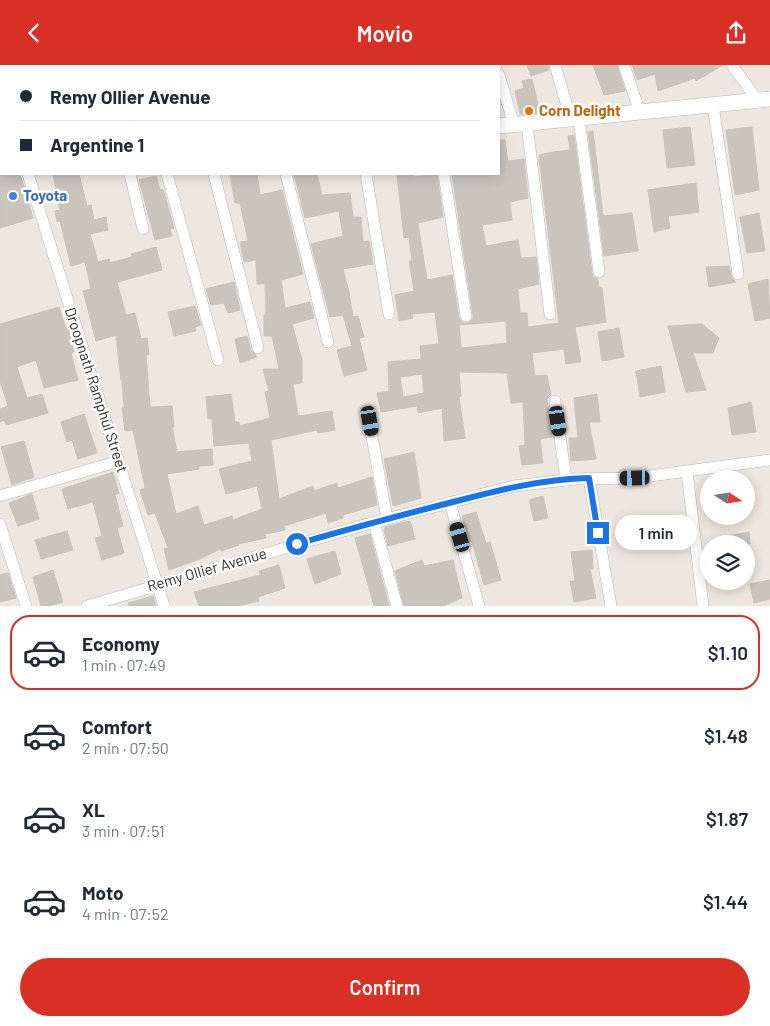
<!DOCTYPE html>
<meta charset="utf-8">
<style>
body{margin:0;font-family:Barlow,sans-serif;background:#f6f6f7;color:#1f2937;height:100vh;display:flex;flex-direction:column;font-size:19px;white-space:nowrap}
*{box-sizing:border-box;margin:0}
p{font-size:16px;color:#747a83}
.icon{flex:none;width:28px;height:28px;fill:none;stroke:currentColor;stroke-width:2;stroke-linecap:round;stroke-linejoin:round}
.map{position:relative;height:541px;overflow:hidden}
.side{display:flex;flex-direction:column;background:#fff;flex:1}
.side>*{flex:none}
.hud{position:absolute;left:0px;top:0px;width:500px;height:110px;box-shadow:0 2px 12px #0003;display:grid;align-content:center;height:110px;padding:0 20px;background:#fff}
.needle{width:32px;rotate:102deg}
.fabs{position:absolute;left:700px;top:405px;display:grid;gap:10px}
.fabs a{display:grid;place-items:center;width:55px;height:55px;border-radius:50%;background:#fff;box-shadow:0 2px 12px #0003;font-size:25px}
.end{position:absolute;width:22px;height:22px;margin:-11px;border:6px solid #1a73e8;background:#fff;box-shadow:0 0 0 2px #fff}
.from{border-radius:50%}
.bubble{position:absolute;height:35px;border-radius:18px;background:#fff;box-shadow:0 2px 12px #0003;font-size:16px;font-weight:600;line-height:35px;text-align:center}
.car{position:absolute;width:15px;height:30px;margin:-15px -8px;border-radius:6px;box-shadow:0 0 4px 1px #0007;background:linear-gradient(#222 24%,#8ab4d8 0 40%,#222 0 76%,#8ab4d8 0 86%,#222 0)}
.hud b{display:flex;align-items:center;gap:18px;height:48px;font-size:19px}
.hud b+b{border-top:1px solid #e0e1e3}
.hud i{width:12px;height:12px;background:#1f2937}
ul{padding:9px 0 0;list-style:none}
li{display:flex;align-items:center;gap:15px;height:75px;margin:0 10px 8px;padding:0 10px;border:2px solid transparent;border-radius:20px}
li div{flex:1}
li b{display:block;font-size:19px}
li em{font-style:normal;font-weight:600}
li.active{border-color:#d93025}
li>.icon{width:45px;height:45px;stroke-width:1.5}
.button{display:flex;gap:10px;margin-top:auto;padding:10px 20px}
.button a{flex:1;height:58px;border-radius:30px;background:#d93025;color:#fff;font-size:20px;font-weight:600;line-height:58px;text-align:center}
header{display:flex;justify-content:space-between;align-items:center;height:65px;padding:0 20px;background:#d93025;color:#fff;font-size:22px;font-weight:600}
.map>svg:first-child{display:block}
</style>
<header><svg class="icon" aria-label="back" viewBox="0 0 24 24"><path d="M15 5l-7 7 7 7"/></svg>Movio<svg class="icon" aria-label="share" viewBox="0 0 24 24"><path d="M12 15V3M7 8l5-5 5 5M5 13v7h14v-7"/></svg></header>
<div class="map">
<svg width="770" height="541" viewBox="0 0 770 541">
<rect width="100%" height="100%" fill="#ede7df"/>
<!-- building -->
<g fill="#c9c5bd" stroke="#c9c3b9" fill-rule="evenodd">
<polygon points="527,0 548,0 549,5 531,11"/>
<polygon points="593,0 617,0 625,26 604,30"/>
<polygon points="632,0 723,0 696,16 695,13 658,26 655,9 637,15"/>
<polygon points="532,14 540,48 520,49 515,26 524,23 522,16"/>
<polygon points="690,62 695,100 667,103 663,65"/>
<polygon points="752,62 759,125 735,130 726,65"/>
<polygon points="593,66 603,151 632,148 638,186 604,191 588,67"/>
<path d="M574,70L592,208L593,212L598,214L599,223H602L606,257L575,262L581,297L566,299L564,284L532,288L535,311L547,310L551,330L547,334L552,372L540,374L543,398L522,400L519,381L525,380L523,337L511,338L507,308L459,307L461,331L459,332L465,373L444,376L442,343L418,348L417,341L381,347L377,328L389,326L388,297L421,294L420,281L439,279L435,247L412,249L413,253L399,256L395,230L414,226L409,196H412L409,172L404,173L397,109H414V112L437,109L443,152L418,158L427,215L452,210L459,253L463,258H468L473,254V250L452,110L499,109V75H505L508,96L524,94L528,133L510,137L512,155L482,160L486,181L518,175L521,193L536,192L539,219L518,224L520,248H527L528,262L559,258L539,92V90L553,87L570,85L568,71ZM506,256L507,278L461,283L459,260ZM422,309L424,328L403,332L400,312Z"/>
<polygon points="0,109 20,109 33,153 0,163"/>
<polygon points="53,109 79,109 87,141 91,140 94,155 106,152 108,165 90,169 98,197 109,194 110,198 132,192 131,189 156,182 162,205 117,217 126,250 135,248 141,274 147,273 149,289 146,290 150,342 172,341 174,362 172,362 177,387 212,384 213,400 199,401 199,404 167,409 176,449 198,441 204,460 232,451 233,455 262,444 257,421 226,429 219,404 252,396 249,378 214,381 212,353 208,354 206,332 231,329 235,357 239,357 240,361 270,353 265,327 269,326 263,304 279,304 272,271 264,271 264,250 266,250 265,218 257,219 256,195 244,197 240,177 248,176 240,138 235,138 230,109 257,109 260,130 282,125 303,209 281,215 285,243 310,237 314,253 292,259 302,295 302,318 293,319 298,351 332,346 335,365 318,368 317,365 271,375 279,434 313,421 314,426 337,418 338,423 372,412 377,440 343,450 343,453 328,458 326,448 284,461 285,465 265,469 266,473 238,479 239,480 221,486 220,484 200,494 169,505 164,484 168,483 155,448 148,450 140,425 145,423 133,365 125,366 122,343 124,343 122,315 121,315 119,299 116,270 96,276 83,226 91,224 85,197 71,201 60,156 57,157 55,146 60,145"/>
<polygon points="294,109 317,109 322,130 350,128 353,152 361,152 363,177 369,176 373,199 343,204 349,227 353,252 358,251 364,272 359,273 367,305 344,311 337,285 352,281 343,250 330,252 311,179 343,171 339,146 305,153"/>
<polygon points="156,111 160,125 163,124 174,163 170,164 172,171 155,175 139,115"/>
<polygon points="696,118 699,147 668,151 670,163 654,167 648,125"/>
<polygon points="759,148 765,186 747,188 740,152"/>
<polygon points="729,201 732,213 736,217 709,222 706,202"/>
<polygon points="768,214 770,253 755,256 748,219"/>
<polygon points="234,217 240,245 228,248 224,238 211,240 206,224"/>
<polygon points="195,241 201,260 195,262 196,266 174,271 168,247"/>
<polygon points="59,242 66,264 68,264 74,287 71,288 78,315 44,323 36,295 17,302 27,333 42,329 48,348 6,360 4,355 0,357 0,344 8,341 0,316 0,259"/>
<polygon points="702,259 719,273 713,288 693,288 706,325 686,327 668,261"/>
<polygon points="619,263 624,292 602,296 598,267"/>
<polygon points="247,271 251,285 257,292 240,298 235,274"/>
<polygon points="661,301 665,327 640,332 636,306"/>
<polygon points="597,329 600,357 589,357 596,394 571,396 569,373 578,373 574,333"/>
<polygon points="751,337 756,367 732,370 728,343"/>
<polygon points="84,349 97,388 78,394 72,375 67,377 61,357"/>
<polygon points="24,376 34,412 12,420 1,382"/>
<polygon points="414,387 421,433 393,441 384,394"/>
<polygon points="113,407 119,428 115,430 123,461 117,463 124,488 102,495 95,473 102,471 93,437 68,444 62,424"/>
<polygon points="32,429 39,454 18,461 9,438"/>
<polygon points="543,431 548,453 534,456 529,435"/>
<polygon points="476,447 486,478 490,477 501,515 484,520 472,476 469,476 462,451"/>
<polygon points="410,456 415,474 388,481 384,465 385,462"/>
<polygon points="67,466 73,485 41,494 35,475"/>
<polygon points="749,467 750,479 714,479 713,474"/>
<polygon points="370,469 389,541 374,541 355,473"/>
<polygon points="592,485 593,504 590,504 596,533 574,537 570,516 575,516 571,487"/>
<polygon points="335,486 341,509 315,519 307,494"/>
<polygon points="422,495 424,501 453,495 462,533 443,541 404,541 395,506"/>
<polygon points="279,500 285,523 258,532 259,536 238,541 199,541 194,527 260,510 259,506"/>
<polygon points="53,505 63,537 49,541 41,541 33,512"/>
<polygon points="8,508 16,533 0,537 0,510"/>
<polygon points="770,515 770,534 754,538 750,519"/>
<polygon points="153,531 156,541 129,541 128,538"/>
</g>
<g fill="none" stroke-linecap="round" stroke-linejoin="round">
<!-- minor casing -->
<g stroke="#b2b5bf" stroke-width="12">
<g id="minor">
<polyline points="117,0 117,1"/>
<polyline points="181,0 181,1"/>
<polyline points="246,0 246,1"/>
<polyline points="283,0 283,1"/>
<polyline points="360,0 360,1"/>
<polyline points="433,0 434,1"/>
<polyline points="496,0 496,1"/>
<polyline points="555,0 571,55"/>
<polyline points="624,0 640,48"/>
<polyline points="732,0 758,36"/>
<polyline points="499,10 514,60"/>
<polyline points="0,21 1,25"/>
<polyline points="713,40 738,209"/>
<polyline points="579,54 599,207"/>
<polyline points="527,59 550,249"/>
<polyline points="28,109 164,541"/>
<polyline points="130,109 143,164"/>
<polyline points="167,109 218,295"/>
<polyline points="214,109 258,283"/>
<polyline points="286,109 328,277"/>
<polyline points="366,109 389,249"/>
<polyline points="444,109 466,251"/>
<polyline points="555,336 566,415"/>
<polyline points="369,356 387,453"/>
<polyline points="687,407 703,541"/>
<polyline points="589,413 611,541"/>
<polyline points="0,431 119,396"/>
<polyline points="450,438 479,541"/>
<polyline points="374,457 397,541"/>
<polyline points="0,459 26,541"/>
<polyline points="87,541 364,460 514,421 575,414 635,413 770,395"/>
</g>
</g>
<!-- secondary casing -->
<g stroke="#b2b5bf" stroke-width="16">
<g id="secondary">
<polyline points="499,61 770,34"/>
<polyline points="0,90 1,90"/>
</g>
</g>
<!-- minor -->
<use href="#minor" stroke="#fff" stroke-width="11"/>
<!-- secondary -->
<use href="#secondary" stroke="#fff" stroke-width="15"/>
</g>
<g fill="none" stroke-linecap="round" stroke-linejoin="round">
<!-- route -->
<path stroke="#1a73e8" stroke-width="6" d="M297,479C348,464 398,451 449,438C495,426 541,414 589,413L598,468"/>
</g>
<!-- markers -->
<circle fill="#e8710a" stroke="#fff" stroke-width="2" cx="529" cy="46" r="5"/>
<circle fill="#3f7fe0" stroke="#fff" stroke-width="2" cx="13" cy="131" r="5"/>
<g text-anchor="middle" stroke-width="5" stroke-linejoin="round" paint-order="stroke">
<!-- food labels -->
<g font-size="15" font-weight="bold" fill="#c56008" stroke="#fff" text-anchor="start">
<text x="539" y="51">Corn Delight</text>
</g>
<!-- shop labels -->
<g font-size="15" font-weight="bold" fill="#366cbe" stroke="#fff" text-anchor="start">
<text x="23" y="136">Toyota</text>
</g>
<!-- street labels -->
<g font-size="15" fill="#2c2c2c" stroke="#fff">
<text transform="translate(96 325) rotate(72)" y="5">Droopnath Ramphul Street</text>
<text transform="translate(207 505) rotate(-16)" y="5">Remy Ollier Avenue</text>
</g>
</g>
</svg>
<div class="fabs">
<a><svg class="needle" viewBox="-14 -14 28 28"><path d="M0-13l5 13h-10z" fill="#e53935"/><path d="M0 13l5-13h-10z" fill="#747a83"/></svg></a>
<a><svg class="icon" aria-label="layers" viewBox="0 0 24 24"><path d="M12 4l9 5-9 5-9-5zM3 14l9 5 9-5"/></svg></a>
</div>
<i class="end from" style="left:297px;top:479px"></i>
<i class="end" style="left:598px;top:468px"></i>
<div class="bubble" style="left:615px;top:450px;width:82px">1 min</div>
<i class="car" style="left:370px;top:356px;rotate:170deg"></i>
<i class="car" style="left:558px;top:356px;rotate:172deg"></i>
<i class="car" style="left:635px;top:413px;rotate:269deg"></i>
<i class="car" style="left:460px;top:472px;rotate:344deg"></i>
<div class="hud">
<b><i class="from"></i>Remy Ollier Avenue</b>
<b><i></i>Argentine 1</b>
</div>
</div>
<section class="side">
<ul>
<li class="active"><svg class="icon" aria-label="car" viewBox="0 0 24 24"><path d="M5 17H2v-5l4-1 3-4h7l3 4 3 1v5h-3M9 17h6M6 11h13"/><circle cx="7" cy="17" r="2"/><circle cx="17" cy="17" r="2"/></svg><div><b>Economy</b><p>1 min · 07:49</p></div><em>$1.10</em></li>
<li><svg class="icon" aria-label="car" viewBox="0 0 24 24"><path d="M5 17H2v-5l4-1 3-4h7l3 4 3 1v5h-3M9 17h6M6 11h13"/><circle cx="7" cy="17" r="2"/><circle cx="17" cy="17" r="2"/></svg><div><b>Comfort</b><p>2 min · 07:50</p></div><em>$1.48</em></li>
<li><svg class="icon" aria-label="car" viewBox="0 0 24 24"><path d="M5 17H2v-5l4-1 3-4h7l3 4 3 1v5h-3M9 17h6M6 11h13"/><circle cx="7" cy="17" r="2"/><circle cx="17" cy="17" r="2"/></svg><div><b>XL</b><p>3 min · 07:51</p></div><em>$1.87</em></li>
<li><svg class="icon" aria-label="car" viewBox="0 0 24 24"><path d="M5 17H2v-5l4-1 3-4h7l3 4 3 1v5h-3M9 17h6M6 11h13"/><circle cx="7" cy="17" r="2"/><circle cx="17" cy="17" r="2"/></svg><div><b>Moto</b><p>4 min · 07:52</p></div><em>$1.44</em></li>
</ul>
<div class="button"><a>Confirm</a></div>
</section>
